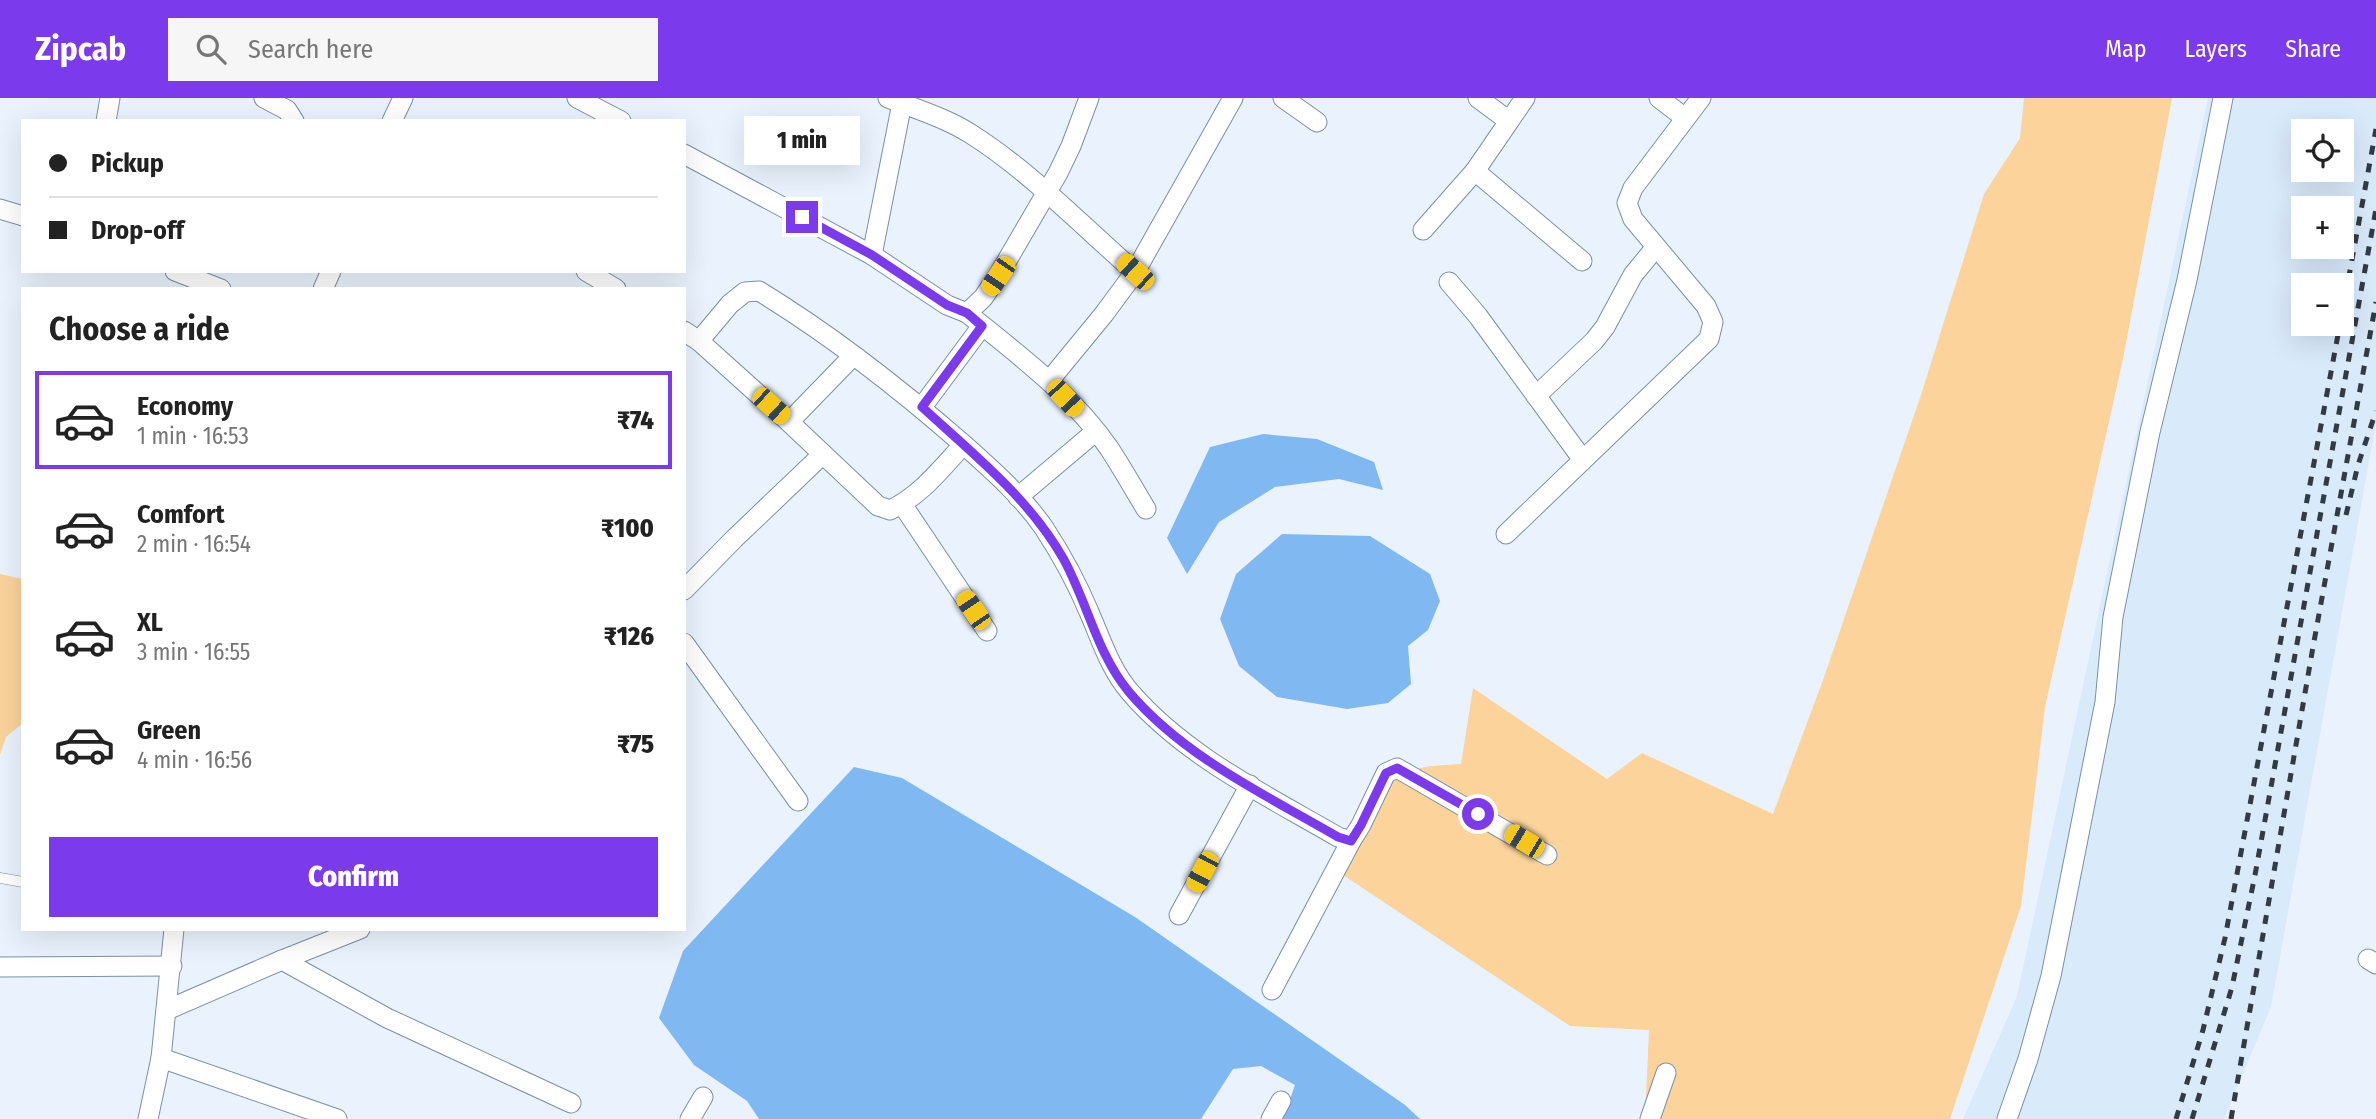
<!DOCTYPE html>
<meta charset="utf-8">
<style>
body{margin:0;font-family:"Fira Sans Condensed",sans-serif;background:#f6f6f6;color:#222;height:100vh;display:flex;flex-direction:column;font-size:26px;white-space:nowrap}
*{box-sizing:border-box;margin:0}
p{font-size:23px;color:#767676}
.icon{flex:none;width:38px;height:38px;fill:none;stroke:currentColor;stroke-width:2;stroke-linecap:round;stroke-linejoin:round}
.map{position:relative;flex:1;overflow:hidden}
.panel{position:absolute;left:21px;top:189px;width:665px;height:644px;display:flex;flex-direction:column;background:#fff;border-radius:0px;box-shadow:0 7px 28px #0002}
.panel>*{flex:none}
.top-card{position:absolute;left:21px;top:21px;width:665px;height:154px;border-radius:0px;box-shadow:0 7px 28px #0002;display:grid;align-content:center;height:154px;padding:0 28px;background:#fff}
.fabs{position:absolute;left:2291px;top:21px;display:grid;gap:14px}
.fabs a{display:grid;place-items:center;width:63px;height:63px;border-radius:0px;background:#fff;box-shadow:0 7px 28px #0002;font-size:35px}
.end{position:absolute;width:32px;height:32px;margin:-16px;border:9px solid #7c3aed;background:#fff;box-shadow:0 0 0 4px #fff}
.from{border-radius:50%}
.bubble{position:absolute;height:49px;border-radius:0px;background:#fff;box-shadow:0 7px 28px #0002;font-size:23px;font-weight:800;line-height:49px;text-align:center}
.car{position:absolute;width:21px;height:42px;margin:-21px -10px;border-radius:9px;box-shadow:0 0 5px 2px #0007;background:linear-gradient(#f5c518 24%,#345 0 40%,#f5c518 0 76%,#345 0 86%,#f5c518 0)}
.top-card b{display:flex;align-items:center;gap:24px;height:66px;font-size:26px}
.top-card b+b{border-top:2px solid #e0e0e0}
.top-card i{width:18px;height:18px;background:#222}
ul{padding:0;list-style:none}
li{display:flex;align-items:center;gap:21px;height:98px;margin:0 14px 10px;padding:0 14px;border:4px solid transparent;border-radius:0px}
li div{flex:1}
li b{display:block;font-size:26px}
li em{font-style:normal;font-weight:800}
li.current{border-color:#7c3aed}
li>.icon{width:63px;height:63px;stroke-width:1.5}
h2{padding:0 28px;font-size:32px;line-height:84px}
.button{display:flex;gap:14px;margin-top:auto;padding:14px 28px}
.button a{flex:1;height:80px;border-radius:0px;background:#7c3aed;color:#fff;font-size:28px;font-weight:800;line-height:80px;text-align:center}
header{display:flex;align-items:center;gap:42px;box-sizing:border-box;height:98px;padding:0 35px;background:#7c3aed;color:#fff}
header strong{font-size:33px}
nav{display:flex;gap:38px;margin-inline-start:auto;font-size:24px}
.search{width:490px;height:63px;background:#f6f6f6;display:flex;align-items:center;gap:18px;box-sizing:border-box;padding:0 24px;border-radius:0px;color:#767676;font-size:26px}
.map>svg:first-child{display:block}
</style>
<header>
<strong>Zipcab</strong>
<div class="search"><svg class="icon" aria-label="search" viewBox="0 0 24 24"><circle cx="10" cy="10" r="6"/><path d="M15 15l6 6"/></svg>Search here</div>
<nav><a>Map</a><a>Layers</a><a>Share</a></nav>
</header>
<div class="map">
<svg width="2376" height="1021" viewBox="0 0 2376 1021">
<rect width="100%" height="100%" fill="#eaf3fd"/>
<!-- built -->
<path fill="#d9eafb" fill-rule="evenodd" d="M2208,0H2376V325L2271,909L2224,1021H1963L2017,898ZM2303,33H2342V72H2303ZM2303,110H2342V149H2303ZM2303,187H2342V226H2303Z"/>
<!-- green -->
<g fill="#fbd39b">
<polygon points="2024,0 2172,0 2123,261 2045,609 2021,808 1950,1021 1645,1021 1649,932 1570,928 1340,775 1397,675 1431,668 1461,666 1473,590 1607,681 1642,655 1773,716 1823,582 1921,297 1984,96 2020,40"/>
<polygon points="0,476 23,481 23,625 6,639 0,657"/>
</g>
<!-- water -->
<g fill="#80b9f1">
<polygon points="1263,336 1317,341 1374,364 1383,392 1339,381 1275,389 1219,424 1187,476 1167,440 1210,349"/>
<polygon points="1282,436 1370,438 1430,476 1440,503 1428,532 1408,548 1411,586 1388,605 1347,611 1277,599 1239,568 1220,521 1236,476"/>
<polygon points="854,669 902,680 1135,819 1405,1007 1420,1021 1283,1021 1295,987 1261,968 1233,971 1201,1021 759,1021 747,1003 694,967 659,920 683,853"/>
</g>
<g fill="none" stroke-linecap="round" stroke-linejoin="round">
<!-- lane casing -->
<g stroke="#7a90a5" stroke-width="11">
<polyline id="lane" points="0,780 23,784"/>
</g>
<!-- street casing -->
<g stroke="#7a90a5" stroke-width="21">
<g id="street">
<polyline points="264,0 287,12 294,23"/>
<polyline points="577,0 621,23"/>
<path d="M888,0C916,11 946,20 971,36C1028,72 1084,129 1135,174"/>
<polyline points="1283,0 1317,24"/>
<polyline points="1478,0 1509,23"/>
<polyline points="1659,0 1685,20"/>
<polyline points="106,23 110,0"/>
<polyline points="392,23 403,0"/>
<polyline points="684,56 872,157 947,207 967,215 983,200 998,178 1058,75 1071,48 1089,0"/>
<polyline points="1475,73 1582,163"/>
<polyline points="0,111 23,118"/>
<polyline points="1423,132 1475,73 1525,0"/>
<polyline points="872,157 903,0"/>
<polyline points="175,173 221,191"/>
<polyline points="586,173 616,191"/>
<polyline points="1449,184 1478,218 1583,362"/>
<polyline points="323,191 331,173"/>
<path d="M967,215C1017,256 1072,296 1109,350C1122,370 1134,391 1146,411"/>
<path d="M684,233L699,243L789,324L878,408L890,412C920,398 941,371 963,347"/>
<path d="M699,243L730,206L745,194L759,193C831,237 899,290 963,346C991,371 1022,398 1044,430C1061,456 1077,485 1089,514C1101,541 1110,571 1130,594C1185,658 1266,697 1338,739L1351,743L1361,727L1386,675L1397,670L1547,757"/>
<polyline points="1049,283 1104,216 1135,174 1233,0"/>
<polyline points="1536,298 1594,243 1605,229 1633,177 1656,149"/>
<polyline points="922,309 982,228"/>
<polyline points="789,324 853,258"/>
<polyline points="1018,399 1095,334"/>
<polyline points="902,406 987,533"/>
<polyline points="1506,436 1709,241 1713,224 1706,208 1633,121 1627,105 1633,90 1701,0"/>
<polyline points="684,492 734,441 823,356"/>
<polyline points="684,545 798,703"/>
<polyline points="1179,817 1250,687"/>
<polyline points="2368,861 2376,866"/>
<polyline points="282,862 387,920 571,1005"/>
<polyline points="0,869 172,868"/>
<polyline points="1272,892 1351,743"/>
<polyline points="167,912 282,862 360,831"/>
<polyline points="161,960 337,1021"/>
<polyline points="148,1021 161,960 174,831"/>
<polyline points="690,1021 703,999"/>
<polyline points="1271,1021 1281,1003"/>
<polyline points="1650,1021 1666,975"/>
<polyline points="2007,1021 2028,961 2051,878 2105,604 2113,519 2150,334 2187,182 2223,0"/>
</g>
</g>
<!-- lane -->
<use href="#lane" stroke="#fff" stroke-width="10"/>
<!-- street -->
<use href="#street" stroke="#fff" stroke-width="19"/>
<!-- rail -->
<g stroke="#323a43" stroke-width="5" stroke-dasharray="9 9" stroke-linecap="butt">
<polyline points="2342,216 2376,31"/>
<polyline points="2346,417 2358,367 2376,313"/>
<polyline points="2176,1021 2203,932 2225,840 2340,226"/>
<polyline points="2192,1021 2232,889 2255,777 2376,111"/>
<polyline points="2231,1021 2313,549 2376,204"/>
</g>
</g>
<g fill="none" stroke-linecap="round" stroke-linejoin="round">
<!-- route -->
<path stroke="#7c3aed" stroke-width="9" d="M802,119L872,157L947,207L967,215L982,228L922,309C973,356 1028,399 1063,460C1087,503 1097,556 1129,594C1184,659 1266,697 1338,739L1351,743L1361,727L1386,675L1397,670L1478,716"/>
</g>
</svg>
<div class="fabs">
<a><svg class="icon" aria-label="locate" viewBox="0 0 24 24"><circle cx="12" cy="12" r="6"/><path d="M12 2v4M12 18v4M2 12h4M18 12h4"/></svg></a>
<a>+</a>
<a>−</a>
</div>
<i class="end from" style="left:1478px;top:716px"></i>
<i class="end" style="left:802px;top:119px"></i>
<div class="bubble" style="left:744px;top:18px;width:116px">1 min</div>
<i class="car" style="left:1135px;top:174px;rotate:312deg"></i>
<i class="car" style="left:998px;top:178px;rotate:214deg"></i>
<i class="car" style="left:1065px;top:300px;rotate:137deg"></i>
<i class="car" style="left:771px;top:308px;rotate:132deg"></i>
<i class="car" style="left:973px;top:512px;rotate:326deg"></i>
<i class="car" style="left:1524px;top:743px;rotate:301deg"></i>
<i class="car" style="left:1202px;top:774px;rotate:208deg"></i>
<div class="top-card">
<b><i class="from"></i>Pickup</b>
<b><i></i>Drop-off</b>
</div>
<section class="panel">
<h2>Choose a ride</h2>
<ul>
<li class="current"><svg class="icon" aria-label="car" viewBox="0 0 24 24"><path d="M5 17H2v-5l4-1 3-4h7l3 4 3 1v5h-3M9 17h6M6 11h13"/><circle cx="7" cy="17" r="2"/><circle cx="17" cy="17" r="2"/></svg><div><b>Economy</b><p>1 min · 16:53</p></div><em>₹74</em></li>
<li><svg class="icon" aria-label="car" viewBox="0 0 24 24"><path d="M5 17H2v-5l4-1 3-4h7l3 4 3 1v5h-3M9 17h6M6 11h13"/><circle cx="7" cy="17" r="2"/><circle cx="17" cy="17" r="2"/></svg><div><b>Comfort</b><p>2 min · 16:54</p></div><em>₹100</em></li>
<li><svg class="icon" aria-label="car" viewBox="0 0 24 24"><path d="M5 17H2v-5l4-1 3-4h7l3 4 3 1v5h-3M9 17h6M6 11h13"/><circle cx="7" cy="17" r="2"/><circle cx="17" cy="17" r="2"/></svg><div><b>XL</b><p>3 min · 16:55</p></div><em>₹126</em></li>
<li><svg class="icon" aria-label="car" viewBox="0 0 24 24"><path d="M5 17H2v-5l4-1 3-4h7l3 4 3 1v5h-3M9 17h6M6 11h13"/><circle cx="7" cy="17" r="2"/><circle cx="17" cy="17" r="2"/></svg><div><b>Green</b><p>4 min · 16:56</p></div><em>₹75</em></li>
</ul>
<div class="button"><a>Confirm</a></div>
</section>
</div>
